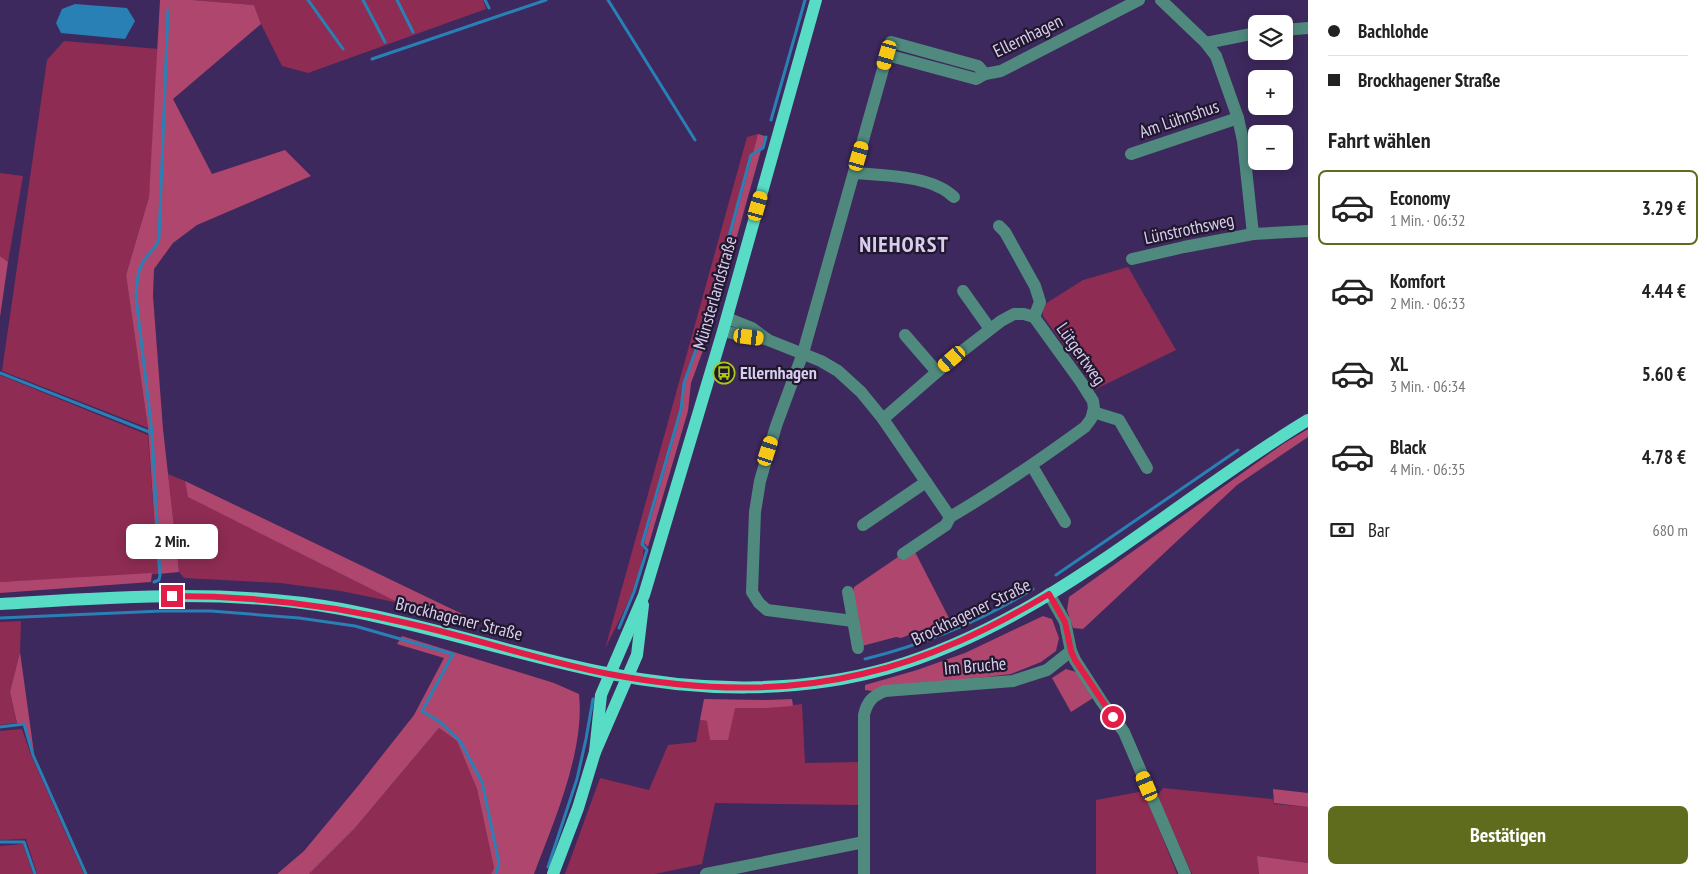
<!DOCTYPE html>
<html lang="de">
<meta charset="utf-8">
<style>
body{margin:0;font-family:"PT Sans Narrow",sans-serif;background:#f6f6f6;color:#222;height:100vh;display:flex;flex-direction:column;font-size:19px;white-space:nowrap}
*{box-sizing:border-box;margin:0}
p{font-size:16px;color:#767676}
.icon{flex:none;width:28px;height:28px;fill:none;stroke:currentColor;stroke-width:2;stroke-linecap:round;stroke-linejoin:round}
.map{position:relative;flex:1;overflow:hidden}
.panel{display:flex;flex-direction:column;background:#fff;width:400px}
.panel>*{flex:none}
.banner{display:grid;align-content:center;height:110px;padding:0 20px;background:#fff}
.buttons{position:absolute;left:1248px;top:15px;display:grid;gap:10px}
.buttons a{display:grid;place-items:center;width:45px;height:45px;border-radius:8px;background:#fff;box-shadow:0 2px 12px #0003;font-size:25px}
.end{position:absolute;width:22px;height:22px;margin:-11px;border:6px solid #e11d48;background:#fff;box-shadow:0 0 0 2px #fff}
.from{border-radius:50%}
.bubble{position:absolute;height:35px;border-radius:8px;background:#fff;box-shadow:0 2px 12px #0003;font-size:16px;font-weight:600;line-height:35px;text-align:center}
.car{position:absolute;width:15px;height:30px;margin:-15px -8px;border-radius:6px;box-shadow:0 0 4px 1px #0007;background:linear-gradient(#f5c518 24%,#345 0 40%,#f5c518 0 76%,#345 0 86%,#f5c518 0)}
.banner b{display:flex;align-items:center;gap:18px;height:48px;font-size:19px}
.banner b+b{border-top:1px solid #e0e0e0}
.banner i{width:12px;height:12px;background:#222}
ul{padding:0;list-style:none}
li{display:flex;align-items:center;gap:15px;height:75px;margin:0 10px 8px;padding:0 10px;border:2px solid transparent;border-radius:8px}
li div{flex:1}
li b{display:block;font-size:19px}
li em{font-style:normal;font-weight:600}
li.on{border-color:#606c1d}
li>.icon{width:45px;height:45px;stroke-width:1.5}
h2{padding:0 20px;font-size:22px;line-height:60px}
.pay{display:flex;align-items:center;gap:12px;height:55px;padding:0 20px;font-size:19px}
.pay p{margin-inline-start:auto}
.cta{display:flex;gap:10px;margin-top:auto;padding:10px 20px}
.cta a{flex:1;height:58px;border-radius:8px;background:#606c1d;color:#fff;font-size:20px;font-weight:600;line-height:58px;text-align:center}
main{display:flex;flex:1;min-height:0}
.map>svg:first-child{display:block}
</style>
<main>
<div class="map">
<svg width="1308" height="874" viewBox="0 0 1308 874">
<rect width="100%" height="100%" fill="#3d295d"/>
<!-- green -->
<g fill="#8e2c53">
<polygon points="192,0 483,0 486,9 308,73 282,66 261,24 254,5"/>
<polygon points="64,41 159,49 149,197 126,275 148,428 2,371 47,60"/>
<path d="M758,134L707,324L685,382L682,410L644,543C644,578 620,618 605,649L747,137Z"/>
<polygon points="0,173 23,176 8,262 0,256"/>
<polygon points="1128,267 1176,350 1096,389 1043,316 1042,306 1083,280"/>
<polygon points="0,375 148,435 158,574 0,582"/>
<polygon points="168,474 185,481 189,497 399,603 341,591 280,583 184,578 179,572"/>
<polygon points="21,621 20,652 10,692 17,723 0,725 0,622"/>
<polygon points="802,704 805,763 858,762 858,805 715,803 702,864 655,874 565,874 600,778 649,790 668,745 696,742 700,720 707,721 735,708 768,708"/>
<polygon points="439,728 457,741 477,789 494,868 491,874 309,874 355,828"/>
<polygon points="22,729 31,755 84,874 37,874 26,839 0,840 0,731"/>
<polygon points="1163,788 1273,799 1274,804 1308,807 1308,863 1258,856 1259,874 1192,874 1157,796"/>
<polygon points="1144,791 1177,874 1096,874 1096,800"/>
<polygon points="23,844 33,874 0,874 0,846"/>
</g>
<!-- forest -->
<g fill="#af466d">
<polygon points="160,0 192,0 254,5 261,24 173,99 212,174 285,150 311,176 197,225 173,243 154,269 153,296 163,429 179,572 158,574 148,428 126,275 149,197"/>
<polygon points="758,134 765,136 712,326 691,383 688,411 648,547 644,543 682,410 685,382 707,324"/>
<polygon points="0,256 8,262 0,317"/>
<polygon points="1308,429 1308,437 1237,485 1083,629 1073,628 1067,610 1069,597 1283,444"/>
<polygon points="185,481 481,623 399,603 188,497"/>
<polygon points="915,552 950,620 901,638 896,637 862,646 853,594 854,587 898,557 901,560"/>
<polygon points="152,573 151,582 0,593 0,582"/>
<polygon points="1043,616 1052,619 1059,638 1056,651 1041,662 1011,674 872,691 865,690 865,685 917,670 965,653"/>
<path d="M402,636L554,683L579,694C585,751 554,821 534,874H491L494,868L477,789L457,741L439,728L355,828L309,874H277L304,851L358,786L414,715L444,658L397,644Z"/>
<polygon points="20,652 34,753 24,723 17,723 10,692"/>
<polygon points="1066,669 1076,672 1093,698 1071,712 1052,678"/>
<polygon points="704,699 768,700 792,699 793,706 768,708 735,708 728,740 710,740 707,721 700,720"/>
<polygon points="1273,789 1308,793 1308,807 1274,803"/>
<polygon points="1257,856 1308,863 1308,874 1259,874"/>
</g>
<!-- water -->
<polygon fill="#2980b4" points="75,4 127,8 135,21 125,39 61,33 56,23 62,9"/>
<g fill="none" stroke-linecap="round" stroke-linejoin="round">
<!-- stream -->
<g stroke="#2980b4" stroke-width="3">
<polyline points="308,0 343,49"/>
<polyline points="363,0 385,42"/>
<polyline points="397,0 413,32"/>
<polyline points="485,0 489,8"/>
<polyline points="608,0 695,140"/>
<polyline points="372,59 546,0"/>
<polyline points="771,120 805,0"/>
<polyline points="0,373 152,433"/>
<polyline points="1056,575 1238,450"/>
<path d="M154,582L159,580L160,575L152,433L136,297C137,281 137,268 148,255C154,249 157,246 159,238L168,10"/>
<polyline points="0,618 162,611 211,611 299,618 355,626 453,654 422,711 440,722 460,741 482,782 499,863 496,874"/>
<polyline points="619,628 634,592 647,550 642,544 681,409 684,383 706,322 751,155 763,148 766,137"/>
<path d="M865,659C925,644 981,621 1033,589"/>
<polyline points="0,727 24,724 33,755 86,874"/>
<polyline points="0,842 24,842 35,874"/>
<polyline points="548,867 577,779 586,739 593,699"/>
</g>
<!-- minor -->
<g stroke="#50897e" stroke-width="12">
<polyline points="1161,0 1206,43 1216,56 1238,118 1243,141 1253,234"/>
<polyline points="1284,30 1308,28"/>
<polyline points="1206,43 1256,33"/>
<polyline points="985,74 1001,71 1139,0"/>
<polyline points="1131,154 1238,118"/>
<path d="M854,173C879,175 919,176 941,188C946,190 950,194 954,197"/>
<polyline points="999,226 1005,232 1035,286 1040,302 1034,317"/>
<polyline points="1132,259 1184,247 1253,234 1308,231"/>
<polyline points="963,291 990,329"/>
<polyline points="727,318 752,328 768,340 821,361 838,371 861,392 883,419 950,517"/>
<polyline points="723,331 749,337 767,339"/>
<polyline points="905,335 937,372"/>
<polyline points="1093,412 1119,420 1147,468"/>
<path d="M883,419L952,359L1001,321L1014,314H1024L1034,317L1081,382L1093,401L1094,409L1091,419L1085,427C1041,459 997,490 950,517L946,525L903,554"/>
<polyline points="1032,466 1065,522"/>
<polyline points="863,525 926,482"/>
<polyline points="848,592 858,648"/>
<polyline points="1049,594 1065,622 1071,651 1075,660 1102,702 1124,732 1185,874"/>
<polyline points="853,621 767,610 759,603 752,592 755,512 760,481 776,426 803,353 887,55 976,79 985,74 978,66 891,42 887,55"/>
<polyline points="706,874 864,842"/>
<path d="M864,874V715C867,702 872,696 885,691L1013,681L1047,670L1071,651"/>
</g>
<!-- major -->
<g stroke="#58dcc5" stroke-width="12">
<path d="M0,604C114,597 228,588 341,609C431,626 517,655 606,673C698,692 798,694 889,668C1047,622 1170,503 1308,420"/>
<polyline points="595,752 601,695 644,595 723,331 816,0"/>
<polyline points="553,874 578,808 595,752 637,655 643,605"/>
</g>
</g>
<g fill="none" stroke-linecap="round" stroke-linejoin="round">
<!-- route -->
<path stroke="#e11d48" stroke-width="6" d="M172,596C253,596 332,605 411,624C477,639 542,661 609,674C692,690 779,694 862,674C929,659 990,629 1049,594L1065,622L1071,651L1075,660L1113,717"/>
</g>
<!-- icons -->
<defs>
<g id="bus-ring" transform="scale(1.125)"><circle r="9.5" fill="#21182f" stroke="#abc716" stroke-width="1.5"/><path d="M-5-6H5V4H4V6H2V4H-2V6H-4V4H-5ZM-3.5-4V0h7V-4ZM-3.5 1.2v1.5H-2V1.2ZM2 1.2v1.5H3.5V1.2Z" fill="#abc716"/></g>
</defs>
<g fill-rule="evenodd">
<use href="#bus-ring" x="724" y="373"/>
</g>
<g text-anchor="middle" stroke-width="4.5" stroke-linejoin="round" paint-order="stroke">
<!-- street labels -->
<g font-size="18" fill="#d7cded" stroke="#21182f">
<text transform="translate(1028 36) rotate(-26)" y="6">Ellernhagen</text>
<text transform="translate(1179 119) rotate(-19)" y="6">Am Lühnshus</text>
<text transform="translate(1189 229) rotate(-12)" y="6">Lünstrothsweg</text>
<text transform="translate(715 293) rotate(-74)" y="6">Münsterlandstraße</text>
<text transform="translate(1081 354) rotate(55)" y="6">Lütgertweg</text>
<text transform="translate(971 612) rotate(-26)" y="6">Brockhagener Straße</text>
<text transform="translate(459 619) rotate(14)" y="6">Brockhagener Straße</text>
<text transform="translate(975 666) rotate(-5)" y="6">Im Bruche</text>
</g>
<!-- poi labels -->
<g font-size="18" font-weight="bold" fill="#d7cded" stroke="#21182f" text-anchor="start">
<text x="740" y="379">Ellernhagen</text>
</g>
<!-- district labels -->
<g font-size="22" font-weight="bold" letter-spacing="1" fill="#d7cded" stroke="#21182f">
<text x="904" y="252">NIEHORST</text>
</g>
</g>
</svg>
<div class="buttons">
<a><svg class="icon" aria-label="layers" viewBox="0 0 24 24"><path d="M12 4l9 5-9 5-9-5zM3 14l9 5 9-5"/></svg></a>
<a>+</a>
<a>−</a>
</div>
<i class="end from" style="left:1113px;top:717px"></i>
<i class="end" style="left:172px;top:596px"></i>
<div class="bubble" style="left:126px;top:524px;width:92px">2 Min.</div>
<i class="car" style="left:887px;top:55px;rotate:196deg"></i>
<i class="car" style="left:859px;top:156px;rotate:16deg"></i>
<i class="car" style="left:758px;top:206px;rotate:16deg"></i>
<i class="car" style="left:749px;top:337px;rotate:97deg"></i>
<i class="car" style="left:952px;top:359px;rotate:229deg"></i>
<i class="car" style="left:768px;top:451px;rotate:18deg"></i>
<i class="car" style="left:1147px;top:786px;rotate:337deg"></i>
</div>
<section class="panel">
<div class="banner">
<b><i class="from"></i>Bachlohde</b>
<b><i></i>Brockhagener Straße</b>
</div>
<h2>Fahrt wählen</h2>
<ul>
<li class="on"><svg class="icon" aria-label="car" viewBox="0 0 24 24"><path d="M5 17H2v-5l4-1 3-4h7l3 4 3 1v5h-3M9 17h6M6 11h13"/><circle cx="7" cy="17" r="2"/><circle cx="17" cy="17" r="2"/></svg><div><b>Economy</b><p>1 Min. · 06:32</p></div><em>3.29 €</em></li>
<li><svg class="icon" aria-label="car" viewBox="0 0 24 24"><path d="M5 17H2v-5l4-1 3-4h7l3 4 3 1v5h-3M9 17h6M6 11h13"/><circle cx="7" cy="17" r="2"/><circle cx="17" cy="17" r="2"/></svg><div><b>Komfort</b><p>2 Min. · 06:33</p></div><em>4.44 €</em></li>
<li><svg class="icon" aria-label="car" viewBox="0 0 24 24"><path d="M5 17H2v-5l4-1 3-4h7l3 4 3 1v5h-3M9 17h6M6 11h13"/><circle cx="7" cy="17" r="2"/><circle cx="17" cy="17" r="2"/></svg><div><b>XL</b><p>3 Min. · 06:34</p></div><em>5.60 €</em></li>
<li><svg class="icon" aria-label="car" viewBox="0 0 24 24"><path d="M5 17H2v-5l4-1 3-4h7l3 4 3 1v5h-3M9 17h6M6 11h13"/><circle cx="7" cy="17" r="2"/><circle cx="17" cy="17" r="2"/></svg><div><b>Black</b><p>4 Min. · 06:35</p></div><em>4.78 €</em></li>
</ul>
<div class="pay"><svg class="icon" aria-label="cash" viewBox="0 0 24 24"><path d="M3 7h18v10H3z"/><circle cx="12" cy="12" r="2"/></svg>Bar<p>680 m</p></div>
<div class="cta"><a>Bestätigen</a></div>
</section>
</main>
